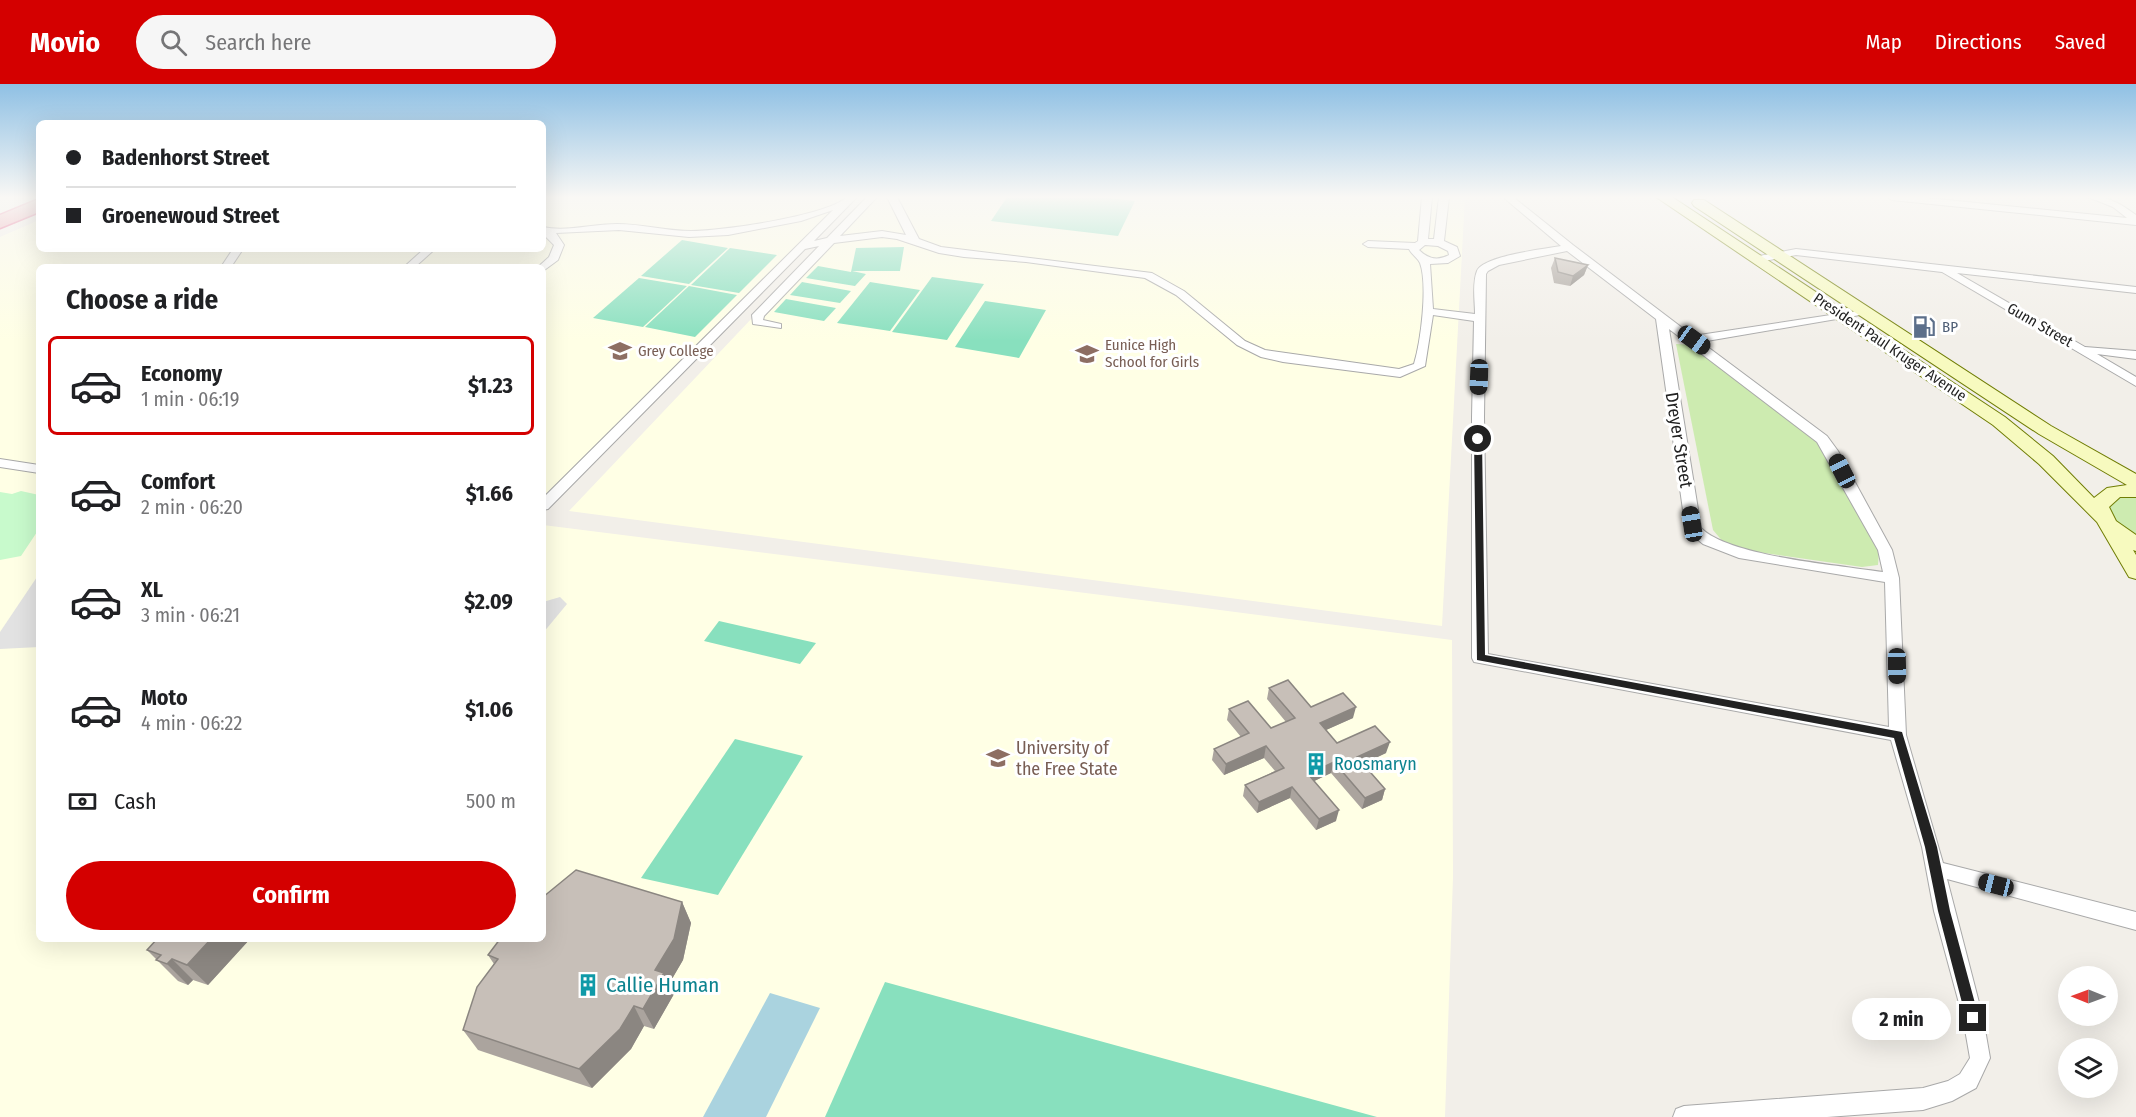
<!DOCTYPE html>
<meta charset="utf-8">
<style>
body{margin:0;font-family:"Fira Sans Condensed",sans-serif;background:#f6f6f6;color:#202124;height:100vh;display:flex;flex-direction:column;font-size:22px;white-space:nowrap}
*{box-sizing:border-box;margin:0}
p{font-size:20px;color:#757577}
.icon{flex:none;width:33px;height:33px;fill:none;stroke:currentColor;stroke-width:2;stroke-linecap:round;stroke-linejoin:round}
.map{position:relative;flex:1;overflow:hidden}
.drawer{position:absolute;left:36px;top:180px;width:510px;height:678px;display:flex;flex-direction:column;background:#fff;border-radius:9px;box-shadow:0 6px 24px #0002}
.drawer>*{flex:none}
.banner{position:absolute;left:36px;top:36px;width:510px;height:132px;border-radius:9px;box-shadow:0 6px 24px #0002;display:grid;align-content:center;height:132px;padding:0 30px;background:#fff}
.needle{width:39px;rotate:271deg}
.controls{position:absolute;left:2058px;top:882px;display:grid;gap:12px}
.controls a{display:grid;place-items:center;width:60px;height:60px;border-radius:50%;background:#fff;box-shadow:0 6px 24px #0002;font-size:30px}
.end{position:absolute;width:27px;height:27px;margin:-14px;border:8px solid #222;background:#fff;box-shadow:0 0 0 3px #fff}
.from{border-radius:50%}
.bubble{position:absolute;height:42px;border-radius:21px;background:#fff;box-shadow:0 6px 24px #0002;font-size:20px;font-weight:700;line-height:42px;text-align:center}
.car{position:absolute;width:18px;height:36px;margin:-18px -9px;border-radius:8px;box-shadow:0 0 4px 2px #0007;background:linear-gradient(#222 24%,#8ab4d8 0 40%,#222 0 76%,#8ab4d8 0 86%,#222 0)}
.banner b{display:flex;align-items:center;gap:21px;height:57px;font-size:22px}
.banner b+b{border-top:2px solid #e0e0e0}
.banner i{width:15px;height:15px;background:#202124}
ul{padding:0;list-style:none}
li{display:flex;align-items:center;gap:18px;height:99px;margin:0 12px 9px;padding:0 18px;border:3px solid transparent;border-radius:9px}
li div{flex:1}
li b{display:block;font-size:22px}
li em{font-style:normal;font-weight:700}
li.selected{border-color:#d40000}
li>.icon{width:54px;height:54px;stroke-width:1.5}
h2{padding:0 30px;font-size:27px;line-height:72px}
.pay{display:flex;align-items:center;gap:15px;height:66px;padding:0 30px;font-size:22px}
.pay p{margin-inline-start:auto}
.action{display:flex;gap:12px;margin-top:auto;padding:12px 30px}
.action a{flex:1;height:69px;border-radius:36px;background:#d40000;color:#fff;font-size:24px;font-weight:700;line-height:69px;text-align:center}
header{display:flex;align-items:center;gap:36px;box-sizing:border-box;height:84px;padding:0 30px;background:#d40000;color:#fff}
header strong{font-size:28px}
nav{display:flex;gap:33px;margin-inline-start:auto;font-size:21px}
.search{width:420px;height:54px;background:#f6f6f6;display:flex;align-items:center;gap:15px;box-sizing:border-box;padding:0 21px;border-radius:33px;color:#757577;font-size:22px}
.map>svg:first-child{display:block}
</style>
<header>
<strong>Movio</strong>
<div class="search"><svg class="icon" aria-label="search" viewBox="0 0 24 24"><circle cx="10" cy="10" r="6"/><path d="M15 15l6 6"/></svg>Search here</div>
<nav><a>Map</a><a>Directions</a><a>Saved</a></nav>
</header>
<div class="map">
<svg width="2136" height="1033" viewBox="0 0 2136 1033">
<rect width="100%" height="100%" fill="#f2efe9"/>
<!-- education -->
<g fill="#ffffe5">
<polygon points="543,113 856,113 543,416 543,183 39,183 39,855 543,855 543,441 1189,522 1452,556 1453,793 1445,1033 0,1033 0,153 39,136 39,165 543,165"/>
<polygon points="867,113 1465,113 1442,542 569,427"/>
</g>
<!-- grass -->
<g fill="#cdebb0">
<polygon points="1676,260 1696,261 1825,361 1879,468 1878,481 1862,483 1743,466 1724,459 1713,446"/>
<path d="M2129,410L2136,411V454C2123,445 2112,438 2109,422L2115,415Z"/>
</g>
<!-- park -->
<polygon fill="#c8facc" points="21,407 39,411 39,445 21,472 0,476 0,408 12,410"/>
<!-- pitch -->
<g fill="#88e0be">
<polygon points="1007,113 1100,113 1135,117 1118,152 991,137"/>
<polygon points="682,156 728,164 689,200 641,192"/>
<polygon points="904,163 900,187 852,187 866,190 855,202 806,194 818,182 851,188 856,164"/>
<polygon points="730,164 777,171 739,209 691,201"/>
<polygon points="932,193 984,200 947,256 892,248"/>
<polygon points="639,194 687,202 643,243 593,234"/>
<polygon points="802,198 851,207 840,219 790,211"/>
<polygon points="870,198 920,206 890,247 837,239"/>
<polygon points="689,202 737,211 695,253 645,243"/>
<polygon points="786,215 836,224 824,237 774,228"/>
<polygon points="985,217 1046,226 1019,274 955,263"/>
<polygon points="719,537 816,559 800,580 704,557"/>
<polygon points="735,655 803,672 718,811 641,794"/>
<polygon points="885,898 1377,1033 825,1033"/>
</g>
<!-- parking -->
<g fill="#e2e2e2">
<polygon points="39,490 39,563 0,565 0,548"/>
<polygon points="560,513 567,520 543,549 543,518"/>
</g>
<!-- water -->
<polygon fill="#aad3df" points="770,909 820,924 766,1033 703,1033"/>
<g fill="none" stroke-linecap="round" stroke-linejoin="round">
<!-- street casing -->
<g stroke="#a9a9a9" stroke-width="2">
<g id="street">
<path d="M847,113H857L814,157L827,154L867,113H877L840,152L882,147L906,151L887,113H897L919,155L941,163L1152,189L1184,207L1245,257L1265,266L1399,285L1414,280C1421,257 1428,201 1420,179C1418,174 1411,170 1409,165L1368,163L1363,160L1368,157L1415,159L1418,157L1422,113H1432L1428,155H1434L1439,113H1449L1444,157L1457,163L1460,172L1448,179L1430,180L1433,225L1475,230C1475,217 1472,199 1477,187C1483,172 1544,165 1561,162L1503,113H1513L1573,161L1693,252L1870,225L1872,227L1866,230L1701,258L1827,352L1838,367L1892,466L1899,494L1906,651L1943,779L2136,828V846L1947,795L1983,934L1990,974L1976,1004L1952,1017L1923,1026L1827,1033H1673L1676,1025L1684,1022L1923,1004L1948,997L1960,990L1970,974L1963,934L1934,827L1922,763L1891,656L1474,578L1472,574V333L1474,237L1433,231L1425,282L1400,293L1283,278L1261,273L1237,261L1176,211L1145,194L1026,178L964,173L939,169L897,155L882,153L834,159L764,232L763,236L781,240V244L753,240L752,231L819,162L805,165L548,425L543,426V414L833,126L801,137L728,151L689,153L619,146L556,149L564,161L558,176L543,187V183H538L549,173L554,161L543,150V143C566,148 593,140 617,140C642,140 666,147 691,147C721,147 827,132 847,113ZM1425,161L1438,162L1448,167L1449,171C1438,177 1428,175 1419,166ZM1567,167L1656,235L1685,440L1691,450L1703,460L1739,474L1885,498L1889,643L1488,570L1484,333L1486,190L1488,187L1499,181ZM1669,245L1817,358L1878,466L1883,488C1840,481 1730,473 1701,444Z"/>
<path d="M1887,113H1917L2127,134L2113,123L2088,113C2107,111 2121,120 2136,131V141L1892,116Z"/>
<polygon points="233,165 243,165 231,183 221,183"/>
<polygon points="424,165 435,165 415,183 404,183"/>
<polygon points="1796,165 2136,203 2136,209 1957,189 2085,263 2136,267 2136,275 2097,270 2136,293 2136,302 1942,188 1796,171 1759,178 1754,175 1759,172"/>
<polygon points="0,375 39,381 39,389 0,383"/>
</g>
</g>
<!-- secondary casing -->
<g stroke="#707d05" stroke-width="2">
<polygon id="secondary" points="1656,113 1672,113 2005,333 2053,372 2094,414 2107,404 2127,401 2039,350 1694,122 1692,119 1694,116 1704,116 2051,342 2136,390 2136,413 2120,413 2109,423 2116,437 2136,451 2136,467 2133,466 2136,471 2136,495 2129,493 2097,438 2039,380 1993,341"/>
</g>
<!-- highway casing -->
<g stroke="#dc2a67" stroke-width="3">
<polygon id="highway" points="39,115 39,128 0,144 0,131"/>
</g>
<!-- street -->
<use href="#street" fill="#fff" fill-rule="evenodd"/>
<!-- secondary -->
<use href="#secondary" fill="#f7fabf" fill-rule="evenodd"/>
<!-- highway -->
<use href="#highway" fill="#e892a2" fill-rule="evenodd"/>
</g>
<!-- wall -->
<g fill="#aba49e">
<polygon points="1555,174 1588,181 1584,191 1570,202 1554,199 1551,184"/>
<polygon points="1269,604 1311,623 1353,634 1326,646 1337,659 1386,669 1363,680 1385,705 1382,716 1362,725 1331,689 1314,697 1336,737 1316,746 1290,714 1257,729 1243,712 1245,701 1275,687 1264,674 1224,691 1212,676 1214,665 1241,653 1227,636 1229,625 1271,644 1286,638 1267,615"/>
<polygon points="682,818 691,839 683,876 669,900 674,910 654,945 644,942 631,965 592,1004 478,966 463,946 494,880 488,871"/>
<polygon points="250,855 208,901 193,896 188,901 178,897 147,866"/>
</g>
<!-- shaded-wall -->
<g fill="#8b8681">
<polygon points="1588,181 1584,191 1570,202 1573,192"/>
<polygon points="1356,623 1353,634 1317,650 1320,639"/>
<polygon points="1390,658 1386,669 1354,684 1357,673"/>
<polygon points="1266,662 1264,674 1224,691 1226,680"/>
<polygon points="1334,678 1331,689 1306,701 1308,690"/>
<polygon points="1292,703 1290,714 1257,729 1259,718"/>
<polygon points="1385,705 1382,716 1362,725 1365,714"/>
<polygon points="1339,726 1336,737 1316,746 1319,735"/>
<polygon points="682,818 691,839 683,876 669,900 674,910 654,945 643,925 655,886"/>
<polygon points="211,855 250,855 208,901 187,881"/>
<polygon points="172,875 193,896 188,901 167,880"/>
<polygon points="634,922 644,942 631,965 592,1004 579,985"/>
</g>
<!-- building -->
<g fill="#c7bfb8" stroke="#8b8681" stroke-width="1.5">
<polygon points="1555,174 1588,181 1573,192 1558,188"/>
<polygon points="1288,596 1311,623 1343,609 1356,623 1320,639 1337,659 1375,642 1390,658 1357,673 1385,705 1365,714 1334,678 1308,690 1339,726 1319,735 1292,703 1259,718 1245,701 1284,684 1266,662 1226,680 1214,665 1249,649 1229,625 1248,617 1271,644 1295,634 1269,604"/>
<polygon points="576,786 682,818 674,855 655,886 664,889 643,925 634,922 620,945 579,985 463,946 477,903 498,875 488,871 500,855 543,855 543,813"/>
<polygon points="157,855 211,855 187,881 172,875 167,880 156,876 161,871 147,866"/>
</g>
<!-- sky -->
<linearGradient id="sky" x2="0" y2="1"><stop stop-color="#8fc0e4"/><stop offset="0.44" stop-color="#f9f8f5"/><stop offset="1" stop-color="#f9f8f5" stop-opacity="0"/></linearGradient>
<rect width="2136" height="257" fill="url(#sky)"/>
<!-- route -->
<polygon fill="#222" points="1478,353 1482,355 1485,571 1902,648 1937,763 1950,827 1979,934 1977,938 1973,940 1968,938 1966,934 1938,827 1925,763 1894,654 1477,576 1474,355"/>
<!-- icons -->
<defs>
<g id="fuel-bare" transform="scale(1.8)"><path d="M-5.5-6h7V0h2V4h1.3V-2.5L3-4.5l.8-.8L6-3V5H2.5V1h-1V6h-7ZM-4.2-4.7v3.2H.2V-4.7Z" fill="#5c6f8a" stroke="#fff" stroke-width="2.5" paint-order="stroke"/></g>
<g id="school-bare" transform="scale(1.8)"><path d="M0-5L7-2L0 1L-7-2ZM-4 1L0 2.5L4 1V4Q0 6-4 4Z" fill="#8d6e63" stroke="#fff" stroke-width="2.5" paint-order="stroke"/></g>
<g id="university-bare" transform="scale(1.8)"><path d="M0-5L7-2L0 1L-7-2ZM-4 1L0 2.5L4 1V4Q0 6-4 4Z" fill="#8d6e63" stroke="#fff" stroke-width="2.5" paint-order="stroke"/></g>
<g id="building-bare" transform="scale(1.8)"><path d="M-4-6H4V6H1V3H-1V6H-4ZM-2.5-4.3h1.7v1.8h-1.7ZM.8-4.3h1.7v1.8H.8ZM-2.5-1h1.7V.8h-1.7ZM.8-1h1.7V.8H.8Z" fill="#0f9aa8" stroke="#fff" stroke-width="2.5" paint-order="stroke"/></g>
</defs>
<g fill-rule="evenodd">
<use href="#fuel-bare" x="1924" y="243"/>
<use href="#school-bare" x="620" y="267"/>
<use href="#school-bare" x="1087" y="270"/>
<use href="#university-bare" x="998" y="674"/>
<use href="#building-bare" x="1316" y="680"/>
<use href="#building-bare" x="588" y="901"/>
</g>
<g text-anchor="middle" stroke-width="6" stroke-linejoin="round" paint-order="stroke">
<!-- far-street labels -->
<g font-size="15" fill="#222" stroke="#fff">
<text transform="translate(2040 241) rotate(30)" y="5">Gunn Street</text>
<text transform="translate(1890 263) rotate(34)" y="5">President Paul Kruger Avenue</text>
</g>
<!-- far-service labels -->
<g font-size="15" fill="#4e5e75" stroke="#fff" text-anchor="start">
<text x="1942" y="248">BP</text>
</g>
<!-- far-education labels -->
<g font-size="15" fill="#785e54" stroke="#fff" text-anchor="start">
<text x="1105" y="266">Eunice High<tspan x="1105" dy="17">School for Girls</tspan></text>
<text x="638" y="272">Grey College</text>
</g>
<!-- street labels -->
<g font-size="18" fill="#222" stroke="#fff">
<text transform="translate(1679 356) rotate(81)" y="6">Dreyer Street</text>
</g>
<!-- education labels -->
<g font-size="18" fill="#785e54" stroke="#fff" text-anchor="start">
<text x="1016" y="670">University of<tspan x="1016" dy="21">the Free State</tspan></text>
</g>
<!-- culture labels -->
<g font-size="18" fill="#0d838f" stroke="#fff" text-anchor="start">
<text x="1334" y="686">Roosmaryn</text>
</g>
<!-- near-culture labels -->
<g font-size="21" fill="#0d838f" stroke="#fff" text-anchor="start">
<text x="606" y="908">Callie Human</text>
</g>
</g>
</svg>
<div class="controls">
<a><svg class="needle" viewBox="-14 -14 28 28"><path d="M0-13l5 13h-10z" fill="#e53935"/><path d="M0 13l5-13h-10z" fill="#757577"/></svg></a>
<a><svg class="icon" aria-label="layers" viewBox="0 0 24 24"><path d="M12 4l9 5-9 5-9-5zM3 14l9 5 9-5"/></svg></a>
</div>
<i class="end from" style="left:1478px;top:355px"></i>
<i class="end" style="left:1973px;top:934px"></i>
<div class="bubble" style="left:1852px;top:914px;width:99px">2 min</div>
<i class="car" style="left:1694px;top:256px;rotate:126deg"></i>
<i class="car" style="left:1479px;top:293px;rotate:182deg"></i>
<i class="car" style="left:1842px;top:387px;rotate:333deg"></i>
<i class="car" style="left:1692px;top:440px;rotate:351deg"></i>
<i class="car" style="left:1897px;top:582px;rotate:179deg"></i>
<i class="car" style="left:1996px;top:801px;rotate:284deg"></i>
<div class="banner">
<b><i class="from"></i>Badenhorst Street</b>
<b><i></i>Groenewoud Street</b>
</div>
<section class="drawer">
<h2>Choose a ride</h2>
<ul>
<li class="selected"><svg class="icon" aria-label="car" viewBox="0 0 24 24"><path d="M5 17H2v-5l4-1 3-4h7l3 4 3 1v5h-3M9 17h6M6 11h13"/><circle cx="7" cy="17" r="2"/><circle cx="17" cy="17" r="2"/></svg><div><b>Economy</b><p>1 min · 06:19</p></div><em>$1.23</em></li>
<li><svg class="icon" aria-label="car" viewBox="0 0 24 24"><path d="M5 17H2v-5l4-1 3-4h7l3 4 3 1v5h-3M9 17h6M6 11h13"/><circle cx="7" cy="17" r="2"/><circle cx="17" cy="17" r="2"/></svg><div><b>Comfort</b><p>2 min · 06:20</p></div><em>$1.66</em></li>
<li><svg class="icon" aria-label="car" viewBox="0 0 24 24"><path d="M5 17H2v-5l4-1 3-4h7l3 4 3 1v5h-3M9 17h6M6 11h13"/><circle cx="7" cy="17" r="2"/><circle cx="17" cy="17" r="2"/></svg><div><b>XL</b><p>3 min · 06:21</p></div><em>$2.09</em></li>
<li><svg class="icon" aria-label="car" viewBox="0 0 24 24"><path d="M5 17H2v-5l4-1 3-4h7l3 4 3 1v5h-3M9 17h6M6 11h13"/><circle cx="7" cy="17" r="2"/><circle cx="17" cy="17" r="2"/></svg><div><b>Moto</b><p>4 min · 06:22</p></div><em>$1.06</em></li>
</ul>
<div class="pay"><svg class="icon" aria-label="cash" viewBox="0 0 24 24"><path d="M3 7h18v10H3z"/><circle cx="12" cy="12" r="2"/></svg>Cash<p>500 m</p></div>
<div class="action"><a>Confirm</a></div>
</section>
</div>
